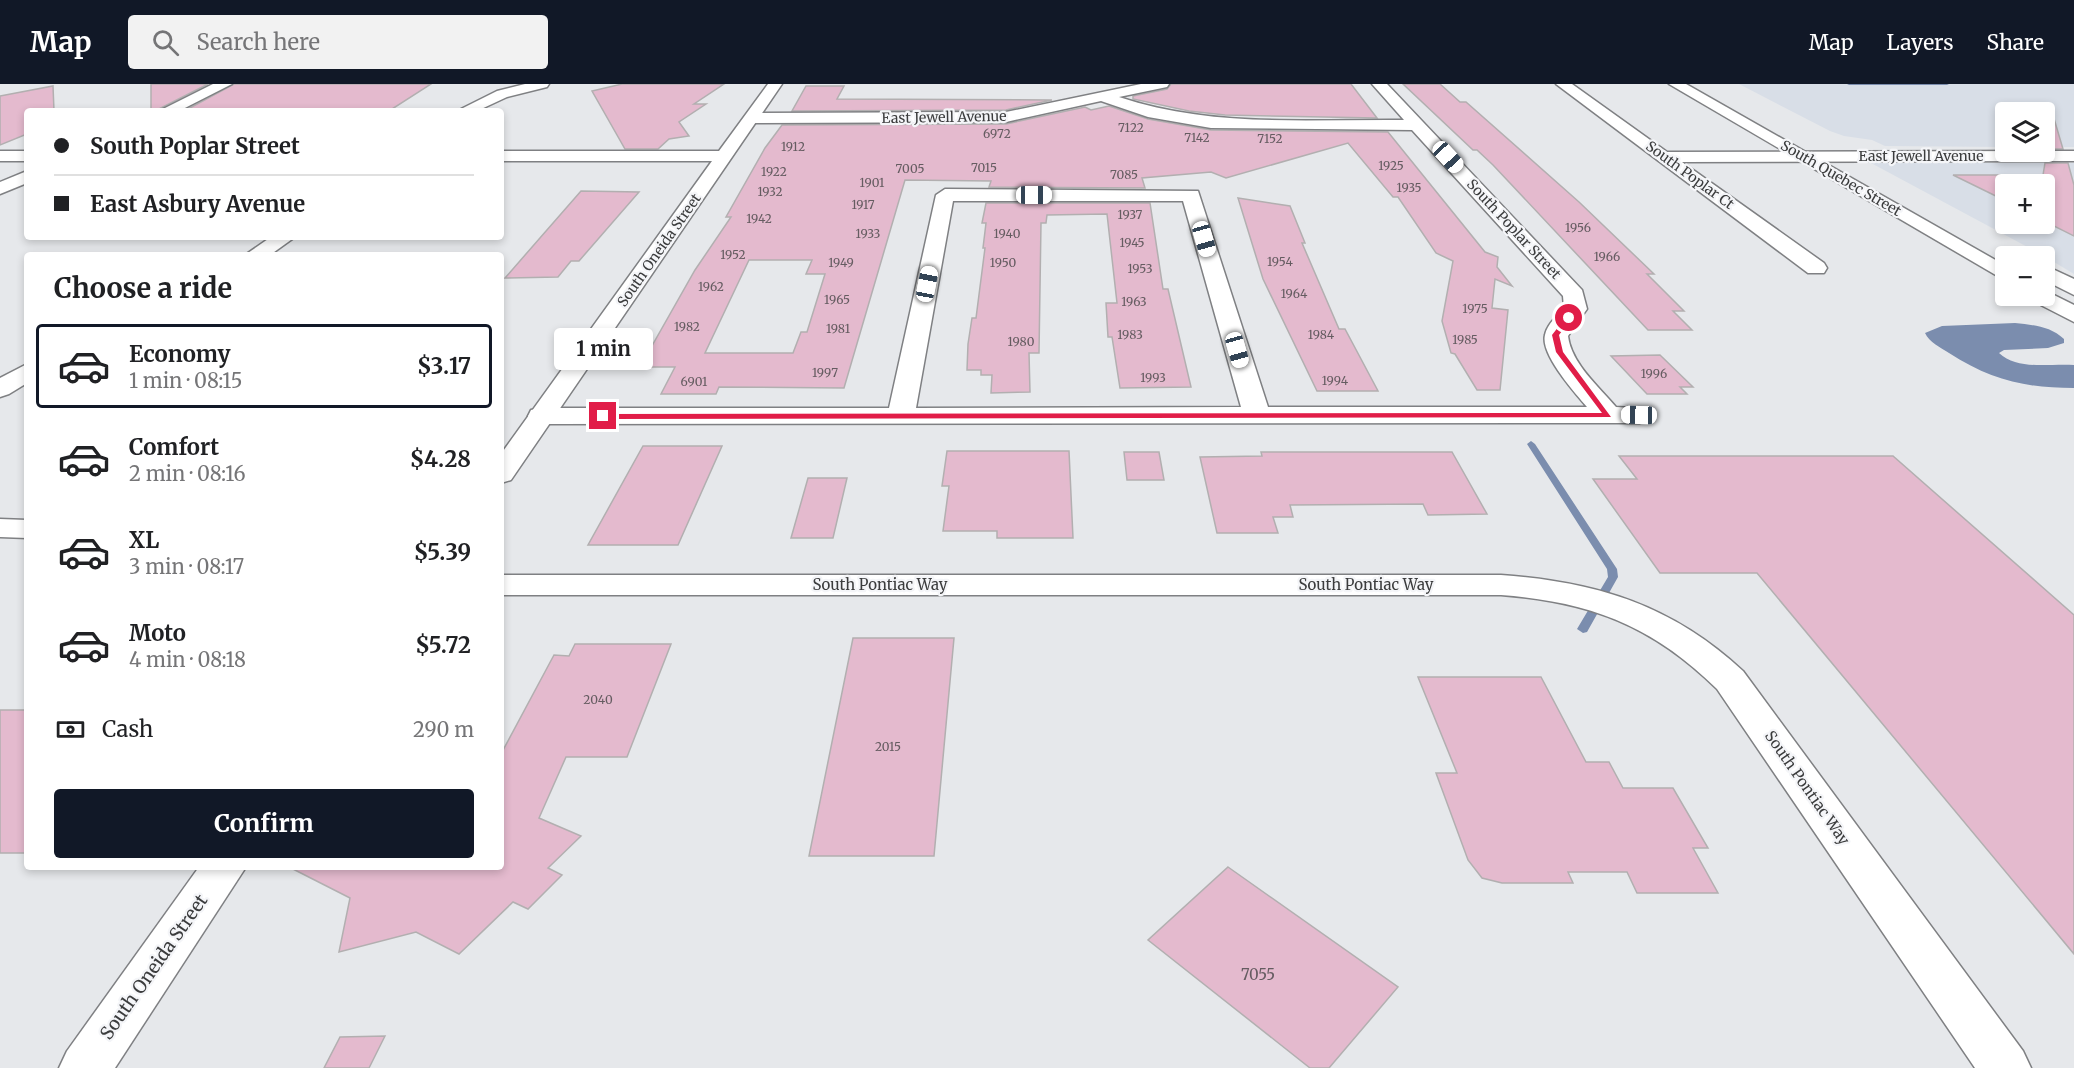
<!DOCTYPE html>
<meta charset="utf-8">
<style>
body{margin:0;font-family:Merriweather,serif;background:#f2f2f2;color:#202124;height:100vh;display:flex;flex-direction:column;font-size:22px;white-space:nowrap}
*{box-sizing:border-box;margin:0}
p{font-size:20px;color:#757577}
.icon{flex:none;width:33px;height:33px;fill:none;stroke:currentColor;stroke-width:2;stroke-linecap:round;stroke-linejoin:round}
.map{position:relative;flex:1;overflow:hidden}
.side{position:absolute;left:24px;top:168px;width:480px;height:618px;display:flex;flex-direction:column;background:#fff;border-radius:6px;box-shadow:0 3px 9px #0003}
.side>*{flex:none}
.guide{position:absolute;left:24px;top:24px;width:480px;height:132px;border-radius:6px;box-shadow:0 3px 9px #0003;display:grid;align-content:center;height:132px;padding:0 30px;background:#fff}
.fabs{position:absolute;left:1995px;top:18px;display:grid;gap:12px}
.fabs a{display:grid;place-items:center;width:60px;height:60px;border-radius:6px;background:#fff;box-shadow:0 3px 9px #0003;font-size:30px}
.end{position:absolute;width:27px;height:27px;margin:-14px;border:8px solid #e11d48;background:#fff;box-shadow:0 0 0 3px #fff}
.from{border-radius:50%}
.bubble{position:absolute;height:42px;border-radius:6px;background:#fff;box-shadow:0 3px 9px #0003;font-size:20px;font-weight:700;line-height:42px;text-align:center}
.car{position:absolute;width:18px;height:36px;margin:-18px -9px;border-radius:8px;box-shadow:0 0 4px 2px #0007;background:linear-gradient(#fff 24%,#345 0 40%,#fff 0 76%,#345 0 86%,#fff 0)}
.guide b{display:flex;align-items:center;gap:21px;height:57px;font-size:22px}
.guide b+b{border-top:2px solid #e0e0e0}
.guide i{width:15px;height:15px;background:#202124}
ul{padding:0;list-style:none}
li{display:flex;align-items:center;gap:18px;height:84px;margin:0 12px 9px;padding:0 18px;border:3px solid transparent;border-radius:6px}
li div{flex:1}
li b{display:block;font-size:22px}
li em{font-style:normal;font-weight:700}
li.selected{border-color:#111827}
li>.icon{width:54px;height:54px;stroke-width:1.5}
h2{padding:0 30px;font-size:27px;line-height:72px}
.pay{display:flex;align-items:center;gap:15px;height:66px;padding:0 30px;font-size:22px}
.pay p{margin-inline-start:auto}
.button{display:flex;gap:12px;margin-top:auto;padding:12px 30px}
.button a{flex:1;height:69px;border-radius:6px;background:#111827;color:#fff;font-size:24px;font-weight:700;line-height:69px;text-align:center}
header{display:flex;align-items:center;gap:36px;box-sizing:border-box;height:84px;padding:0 30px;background:#111827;color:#fff}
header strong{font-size:28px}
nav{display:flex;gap:33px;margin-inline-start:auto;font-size:21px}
.search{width:420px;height:54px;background:#f2f2f2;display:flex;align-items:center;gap:15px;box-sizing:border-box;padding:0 21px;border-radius:6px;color:#757577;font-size:22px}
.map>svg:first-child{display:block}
</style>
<header>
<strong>Map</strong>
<div class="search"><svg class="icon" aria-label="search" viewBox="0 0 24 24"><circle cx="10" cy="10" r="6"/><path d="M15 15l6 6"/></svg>Search here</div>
<nav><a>Map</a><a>Layers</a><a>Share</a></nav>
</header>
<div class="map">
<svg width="2074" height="984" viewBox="0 0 2074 984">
<rect width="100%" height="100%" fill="#e6e8eb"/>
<!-- built -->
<g fill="#d8dee7" fill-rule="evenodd">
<polygon points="1739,0 2074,0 2074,63 2045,63 2044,28 2006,28 2005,63 1885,62 1872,56 1844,52 1830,47"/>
<path d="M1871,79H2074V190L2044,172ZM2006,100H2044V140H2006Z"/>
</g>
<!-- water -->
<path fill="#7b8dae" d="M2015,239C2033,241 2050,242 2064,255V259L2048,264L2004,266L1999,269C2018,287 2050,279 2074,281V304C2025,304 1991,296 1949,269C1941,264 1929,258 1925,249L1942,242Z"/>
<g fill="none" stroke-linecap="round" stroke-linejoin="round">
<!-- stream -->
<g fill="#7b8dae" fill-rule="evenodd">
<polygon points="1847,0 1949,0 1947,1 1849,1"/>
<polygon points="1531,357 1535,360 1617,485 1618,493 1587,548 1583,549 1577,545 1608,493 1607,485 1527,360"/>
</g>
</g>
<!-- building -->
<g fill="#e4bace" stroke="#b2afb0" stroke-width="1.5" fill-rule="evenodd">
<polygon points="151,0 208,0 157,26 151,26"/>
<polygon points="234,0 431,0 389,27 186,26"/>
<polygon points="622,0 724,0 694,20 706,20 679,38 689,52 669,55 658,65 625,65 592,7"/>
<polygon points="1171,0 1351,0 1377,34 1225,31 1189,27 1133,15 1133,12 1167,5"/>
<polygon points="1403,0 1440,0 1460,18 1466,18 1579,118 1654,190 1647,190 1684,227 1673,227 1692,246 1648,246 1493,81 1477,66 1473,66"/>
<polygon points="53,2 54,27 27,27 27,50 0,61 0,12"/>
<polygon points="806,2 844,2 837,15 1052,16 1006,26 792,27"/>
<path d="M1109,22L1148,35L1211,46L1388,48L1485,168L1498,173L1497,183L1512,202L1495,195L1492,224L1508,226L1500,306H1477L1455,270L1451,269L1442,237L1453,177L1436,169L1398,113H1393L1348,59L1226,94L1211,88L1142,94L1145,104L989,103L991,97L905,96L844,304L719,303L716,310H661L675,283H640L695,186L731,133H726L765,64L782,41L1006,40L1085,23L1091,26ZM749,176H812L806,190H825L807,248H801L793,269H705Z"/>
<polygon points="2055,38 2063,65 2049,65"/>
<polygon points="2045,79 2068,79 2074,101 2074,152 2044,137 2044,100 2006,100 2006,117 1953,91 2043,91"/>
<polygon points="581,107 639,108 579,177 571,177 558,193 505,194"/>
<polygon points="1238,114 1290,122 1305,159 1302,159 1339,245 1345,245 1378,307 1317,307 1263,195"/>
<polygon points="986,119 1150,119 1163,205 1168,205 1191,303 1120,304 1112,253 1108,253 1106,219 1117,219 1107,130 1047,131 1046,139 1041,139 1039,269 1029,269 1030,308 991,309 992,291 981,291 981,286 967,286 968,260 972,234 976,234 985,164 983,164 986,139 982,139"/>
<polygon points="1660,271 1693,303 1680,303 1687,310 1647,310 1611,272"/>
<polygon points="643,362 722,362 678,461 588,461"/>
<polygon points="947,367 1069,367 1073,454 997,454 997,447 943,447 949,402 942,402"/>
<polygon points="1124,368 1159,368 1164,396 1127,396"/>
<polygon points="1261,368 1452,368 1487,430 1428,431 1423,420 1290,421 1293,433 1273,433 1278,449 1217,449 1200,373 1262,372"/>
<polygon points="1619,372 1893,372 2074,531 2074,870 1757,489 1660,489 1593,395 1637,395"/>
<polygon points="808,394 847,394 833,454 791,454"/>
<polygon points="853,554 954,554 934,772 809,772"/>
<polygon points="575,560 671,560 627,673 566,673 539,734 581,752 548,784 562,791 528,825 513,818 459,870 416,848 339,868 350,814 289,783 501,783 501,670 554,571 569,572"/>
<polygon points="1418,593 1541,593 1586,678 1609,678 1623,704 1673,704 1708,764 1693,764 1718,809 1637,809 1627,788 1568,788 1573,799 1502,799 1482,794 1468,776 1436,689 1457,689"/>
<rect x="0" y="626" width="27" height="143"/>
<polygon points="1228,783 1398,903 1329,984 1310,984 1148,856"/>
<polygon points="385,952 369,984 324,984 340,953"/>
</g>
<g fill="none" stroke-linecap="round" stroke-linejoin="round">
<!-- street casing -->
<g stroke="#7f8083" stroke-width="3">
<g id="street">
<polygon points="213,0 232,0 179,27 159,27"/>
<polygon points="525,0 549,0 547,3 507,13 477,27 457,27 497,7"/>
<path d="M1141,0H1169L1167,3L1119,13C1211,44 1309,35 1404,36L1372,0H1387L1582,206L1587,225L1568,252C1571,279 1599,303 1616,323L1649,325L1652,331L1649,337L1639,339L541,340L531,338L528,332L531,326L541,324H889L936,111L945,105L1198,107L1268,323H1587C1575,309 1540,270 1545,251C1547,240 1558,231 1564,224L1563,212L1412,46L1211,44L1148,33L1101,17L1006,38L752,39L744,34L752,29L1006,28ZM953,117H1183L1241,323L916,324Z"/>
<polygon points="1556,0 1572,0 1667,68 2074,67 2074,77 1682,78 1824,179 1827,184 1824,189 1808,189"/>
<polygon points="27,87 27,99 0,110 0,98"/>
<polygon points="271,153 295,153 270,171 245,171"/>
<polygon points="27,280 27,299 9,310 0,313 0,294"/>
<polygon points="0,435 27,436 27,454 0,453"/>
<path d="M501,491H1501C1597,498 1672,521 1743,587L2023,967L2031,984H1975L1717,605C1652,541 1590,518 1501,511H501Z"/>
</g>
</g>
<!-- secondary casing -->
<g stroke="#7f8083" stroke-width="3">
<g id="secondary">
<polygon points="768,0 782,0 511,396 501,399 501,370 712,77 501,77 501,67 719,67"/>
<polygon points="1669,0 1686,0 2006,182 2006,197"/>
<rect x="0" y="67" width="27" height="10"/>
<polygon points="2044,181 2074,195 2074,211 2044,196"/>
<polygon points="2044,206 2074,221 2074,238 2033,217 2030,212 2044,212"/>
<polygon points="199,783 246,783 115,984 59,984 67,967"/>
</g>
</g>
<!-- street -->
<use href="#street" fill="#fff" fill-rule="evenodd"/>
<!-- secondary -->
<use href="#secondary" fill="#fff" fill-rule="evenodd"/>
</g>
<!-- route -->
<polygon fill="#e11d48" points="1566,233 1572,234 1559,251 1563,268 1611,333 603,335 599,332 603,330 1602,329 1556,268 1552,251"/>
<g text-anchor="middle" stroke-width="4.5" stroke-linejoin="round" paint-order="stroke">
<!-- number labels -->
<g font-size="12" fill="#655c61">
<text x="1131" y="48">7122</text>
<text x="997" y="54">6972</text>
<text x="1197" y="58">7142</text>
<text x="1270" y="59">7152</text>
<text x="793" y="67">1912</text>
<text x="1391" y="86">1925</text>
<text x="984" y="88">7015</text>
<text x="910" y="89">7005</text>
<text x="774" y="92">1922</text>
<text x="1124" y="95">7085</text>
<text x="872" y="103">1901</text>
<text x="1409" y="108">1935</text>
<text x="770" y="112">1932</text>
<text x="863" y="125">1917</text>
<text x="1130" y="135">1937</text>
<text x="759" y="139">1942</text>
<text x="1578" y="148">1956</text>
<text x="868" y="154">1933</text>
<text x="1007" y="154">1940</text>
<text x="1132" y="163">1945</text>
<text x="733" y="175">1952</text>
<text x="1607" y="177">1966</text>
<text x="1280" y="182">1954</text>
<text x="841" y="183">1949</text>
<text x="1003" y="183">1950</text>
<text x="1140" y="189">1953</text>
<text x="711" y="207">1962</text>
<text x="1294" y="214">1964</text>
<text x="837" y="220">1965</text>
<text x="1134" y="222">1963</text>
<text x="1475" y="229">1975</text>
<text x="687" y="247">1982</text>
<text x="838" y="249">1981</text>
<text x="1130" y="255">1983</text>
<text x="1321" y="255">1984</text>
<text x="1465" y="260">1985</text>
<text x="1021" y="262">1980</text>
<text x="825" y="293">1997</text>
<text x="1654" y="294">1996</text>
<text x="1153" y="298">1993</text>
<text x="1335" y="301">1994</text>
<text x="694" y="302">6901</text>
<text x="598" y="620">2040</text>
<text x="888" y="667">2015</text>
</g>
<!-- far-street labels -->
<g font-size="14" fill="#3b3c3d" stroke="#f4f5f8">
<text transform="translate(944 33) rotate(-1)" y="5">East Jewell Avenue</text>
<text x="1921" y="77">East Jewell Avenue</text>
<text transform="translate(1690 91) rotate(36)" y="5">South Poplar Ct</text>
<text transform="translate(1841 94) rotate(30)" y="5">South Quebec Street</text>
<text transform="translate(1514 145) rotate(47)" y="5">South Poplar Street</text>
<text transform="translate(659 166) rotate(-55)" y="5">South Oneida Street</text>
</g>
<!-- street labels -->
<g font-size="15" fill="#3b3c3d" stroke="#f4f5f8">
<text x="880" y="506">South Pontiac Way</text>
<text x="1366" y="506">South Pontiac Way</text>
<text transform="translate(1807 704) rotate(55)" y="5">South Pontiac Way</text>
</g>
<!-- near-number labels -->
<g font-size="15" fill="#655c61">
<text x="1258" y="896">7055</text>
</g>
<!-- near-street labels -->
<g font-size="18" fill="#3b3c3d" stroke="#f4f5f8">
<text transform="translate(154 883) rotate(-55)" y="6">South Oneida Street</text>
</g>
</g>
</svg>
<div class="fabs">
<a><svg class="icon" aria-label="layers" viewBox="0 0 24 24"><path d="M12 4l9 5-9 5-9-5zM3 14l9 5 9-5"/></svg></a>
<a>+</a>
<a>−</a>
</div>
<i class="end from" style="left:1569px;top:234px"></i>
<i class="end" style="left:603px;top:332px"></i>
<div class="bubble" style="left:554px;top:244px;width:99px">1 min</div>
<i class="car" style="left:1448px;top:73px;rotate:137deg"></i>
<i class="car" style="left:1034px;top:111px;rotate:90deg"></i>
<i class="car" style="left:1204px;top:155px;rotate:164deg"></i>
<i class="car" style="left:927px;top:200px;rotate:11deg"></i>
<i class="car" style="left:1237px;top:266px;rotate:164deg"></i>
<i class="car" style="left:1639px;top:331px;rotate:271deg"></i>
<div class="guide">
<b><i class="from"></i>South Poplar Street</b>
<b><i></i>East Asbury Avenue</b>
</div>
<section class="side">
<h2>Choose a ride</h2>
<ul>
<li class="selected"><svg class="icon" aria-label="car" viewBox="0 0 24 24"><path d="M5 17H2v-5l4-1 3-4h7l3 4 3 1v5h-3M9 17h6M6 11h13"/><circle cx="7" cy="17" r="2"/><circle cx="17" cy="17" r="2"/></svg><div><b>Economy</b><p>1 min · 08:15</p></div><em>$3.17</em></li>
<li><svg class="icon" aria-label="car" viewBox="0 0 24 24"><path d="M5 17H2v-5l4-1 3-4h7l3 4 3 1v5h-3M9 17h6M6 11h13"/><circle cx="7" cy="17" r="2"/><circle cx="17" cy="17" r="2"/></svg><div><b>Comfort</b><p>2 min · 08:16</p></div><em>$4.28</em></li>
<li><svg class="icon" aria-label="car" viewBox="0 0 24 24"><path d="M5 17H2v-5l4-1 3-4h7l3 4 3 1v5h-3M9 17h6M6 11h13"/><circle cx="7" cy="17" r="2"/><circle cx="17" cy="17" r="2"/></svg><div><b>XL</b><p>3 min · 08:17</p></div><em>$5.39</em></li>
<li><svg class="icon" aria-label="car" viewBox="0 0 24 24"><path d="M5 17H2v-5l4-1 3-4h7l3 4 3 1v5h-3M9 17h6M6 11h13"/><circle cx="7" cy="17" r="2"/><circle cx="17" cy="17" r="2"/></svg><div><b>Moto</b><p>4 min · 08:18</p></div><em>$5.72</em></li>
</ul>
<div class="pay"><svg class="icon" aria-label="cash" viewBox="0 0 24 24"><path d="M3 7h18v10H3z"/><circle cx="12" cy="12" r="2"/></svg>Cash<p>290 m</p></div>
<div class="button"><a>Confirm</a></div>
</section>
</div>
